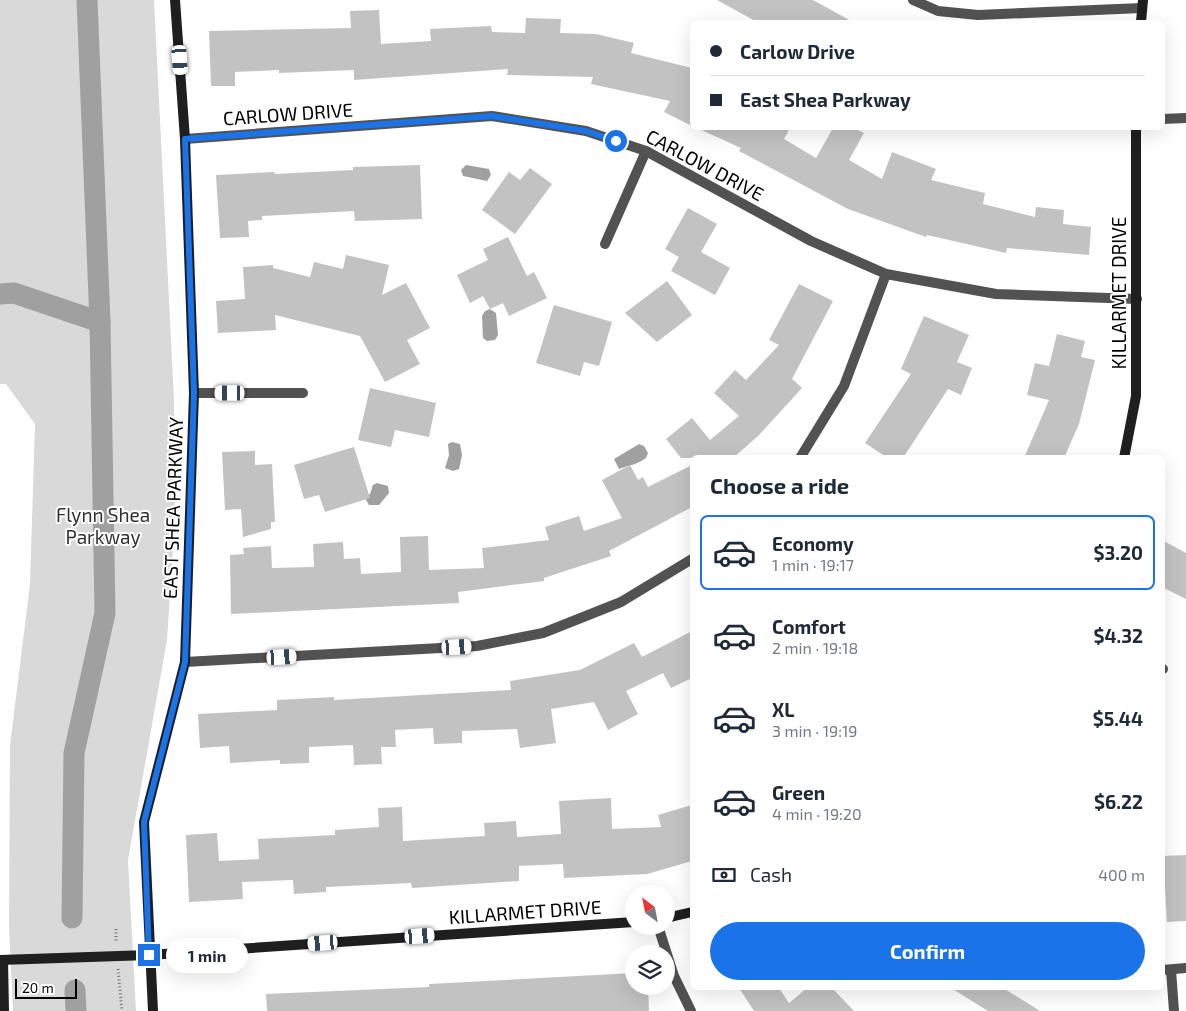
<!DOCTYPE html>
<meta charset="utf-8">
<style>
body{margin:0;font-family:"Exo 2",sans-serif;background:#f2f2f3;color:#1f2937;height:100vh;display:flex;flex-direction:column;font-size:19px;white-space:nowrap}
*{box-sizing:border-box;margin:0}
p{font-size:16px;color:#747a83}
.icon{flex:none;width:28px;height:28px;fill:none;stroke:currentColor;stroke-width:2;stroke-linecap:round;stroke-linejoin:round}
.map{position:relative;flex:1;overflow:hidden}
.details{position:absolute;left:690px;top:455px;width:475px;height:535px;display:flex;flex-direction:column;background:#fff;border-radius:8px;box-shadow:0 5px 20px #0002}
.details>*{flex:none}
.banner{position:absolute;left:690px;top:20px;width:475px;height:110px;border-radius:8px;box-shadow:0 5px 20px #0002;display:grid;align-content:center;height:110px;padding:0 20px;background:#fff}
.needle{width:32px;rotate:328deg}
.fabs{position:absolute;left:625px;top:885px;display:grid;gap:10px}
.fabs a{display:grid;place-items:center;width:50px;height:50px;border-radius:50%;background:#fff;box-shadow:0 5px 20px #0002;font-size:25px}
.scale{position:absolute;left:15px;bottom:12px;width:62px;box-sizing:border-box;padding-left:5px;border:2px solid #000;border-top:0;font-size:14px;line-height:18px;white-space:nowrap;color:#000;-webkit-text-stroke:4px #fff;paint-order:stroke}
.end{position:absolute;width:22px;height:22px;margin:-11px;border:6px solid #1a73e8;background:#fff;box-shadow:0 0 0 2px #fff}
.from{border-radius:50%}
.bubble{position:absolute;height:35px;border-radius:18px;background:#fff;box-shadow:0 5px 20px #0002;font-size:16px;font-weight:700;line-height:35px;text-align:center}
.car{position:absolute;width:15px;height:30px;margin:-15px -8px;border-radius:6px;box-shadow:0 0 4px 1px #0007;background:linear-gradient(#fff 24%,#345 0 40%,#fff 0 76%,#345 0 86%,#fff 0)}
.banner b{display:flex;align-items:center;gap:18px;height:48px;font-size:19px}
.banner b+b{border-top:1px solid #e0e1e3}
.banner i{width:12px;height:12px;background:#1f2937}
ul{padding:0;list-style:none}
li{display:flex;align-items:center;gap:15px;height:75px;margin:0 10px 8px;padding:0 10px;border:2px solid transparent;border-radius:8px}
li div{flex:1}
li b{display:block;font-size:19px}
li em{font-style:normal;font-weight:700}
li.selected{border-color:#1a73e8}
li>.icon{width:45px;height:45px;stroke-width:1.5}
h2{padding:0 20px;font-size:22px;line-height:60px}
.pay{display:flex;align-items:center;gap:12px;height:55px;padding:0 20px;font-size:19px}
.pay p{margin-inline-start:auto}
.action{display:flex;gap:10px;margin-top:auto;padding:10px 20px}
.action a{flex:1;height:58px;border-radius:30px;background:#1a73e8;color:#fff;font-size:20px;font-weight:700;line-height:58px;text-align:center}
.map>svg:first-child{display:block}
</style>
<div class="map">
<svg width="1186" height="1011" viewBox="0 0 1186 1011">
<rect width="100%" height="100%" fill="#fff"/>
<!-- green -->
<polygon fill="#d9d9d9" points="0,0 154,0 174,400 175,518 167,640 128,860 136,1011 13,1011 9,928 10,745 30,584 35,424 6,384 0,384"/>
<!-- water -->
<g fill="#a0a0a0">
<polygon points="466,165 489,169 491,175 487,181 463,176 461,170"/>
<polygon points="490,309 496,313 498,335 495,340 487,341 483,338 482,316 485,311"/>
<polygon points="452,442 460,444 462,455 459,469 453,471 445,468 449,455 448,444"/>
<path d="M639,444L644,446L648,453L646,458C637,465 629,465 619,469L614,459Z"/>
<polygon points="377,483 388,486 389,493 379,505 369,505 365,498 370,494 373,485"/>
</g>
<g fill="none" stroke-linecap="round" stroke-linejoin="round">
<!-- canal -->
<g stroke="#a0a0a0" stroke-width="21">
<polyline points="0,294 14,293 100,322"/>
<polyline points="72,918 74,753 105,613 100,322 87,0"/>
<polyline points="75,990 76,1011"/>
</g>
</g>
<!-- building -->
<g fill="#c2c2c2">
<polygon points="717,0 813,0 853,22 757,22"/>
<polygon points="379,10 381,44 431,41 430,29 491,26 492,32 525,33 526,18 561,19 560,33 596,34 634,43 631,53 692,68 692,126 664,112 670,101 591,84 593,77 507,75 508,69 354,80 354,70 279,73 279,70 235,72 235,86 211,86 209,31 351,28 350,11"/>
<polygon points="697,128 790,128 784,139 816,158 833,128 854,128 864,133 849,160 882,179 892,152 936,169 931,180 985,193 983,204 1035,217 1036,207 1064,210 1063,224 1091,227 1089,255 1007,248 1006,253 927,235 926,237 848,209 739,151 741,148"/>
<polygon points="420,165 422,219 355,221 354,211 262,216 262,220 248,221 249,237 220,238 216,175 274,172 275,174 353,170 353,167"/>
<polygon points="530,168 552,184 515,234 482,210 509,172 520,180"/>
<polygon points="688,208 717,224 701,252 730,268 715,295 671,271 679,257 665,249"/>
<polygon points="508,237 527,276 534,272 547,298 509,316 503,303 490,309 483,296 470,303 457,275 488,260 483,249"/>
<polygon points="346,255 389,265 382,295 406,283 430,328 407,340 420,364 385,382 360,336 275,315 276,330 218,333 216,301 245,299 243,267 273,265 273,268 310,277 314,262 343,269"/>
<polygon points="667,281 692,315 657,342 625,313"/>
<polygon points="799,284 833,301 792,379 802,388 758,436 733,458 681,458 666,439 692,418 710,440 739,416 714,393 735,370 746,380 779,345 769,340"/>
<polygon points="554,305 612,322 599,366 584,362 580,376 536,363"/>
<polygon points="924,316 969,335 957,362 972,368 961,395 948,389 903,458 888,458 865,443 911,374 901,369"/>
<polygon points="1057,334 1085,341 1081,357 1095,360 1079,424 1064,458 1024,458 1049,400 1027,395 1035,363 1049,366"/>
<polygon points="370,388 436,403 429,437 395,430 391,447 358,440"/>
<polygon points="354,447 370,498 325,512 319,495 304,499 294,465"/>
<polygon points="255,451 255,465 272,464 275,522 271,522 271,529 243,537 241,509 225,510 222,452"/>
<polygon points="630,465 638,480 643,477 648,487 692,465 692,507 609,551 611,556 544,578 544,581 458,592 459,603 231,614 230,555 244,554 243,548 271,546 272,568 314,567 313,544 343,542 344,559 360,558 361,574 401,572 400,537 428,536 429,570 484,568 482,548 549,540 545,527 579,516 584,531 622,518 602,480"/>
<polygon points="1162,540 1186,553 1186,599 1162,587"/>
<polygon points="692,631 692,678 671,688 663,673 626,691 638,714 608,730 594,702 551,709 556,743 520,748 517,729 462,731 462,743 434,744 433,728 395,730 396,747 381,747 382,764 354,765 353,745 309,747 309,763 280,764 280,760 230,763 229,746 200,748 198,714 277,710 277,700 334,697 334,700 511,690 510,681 580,670 634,643 642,657"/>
<polygon points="611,798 612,829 661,827 658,815 692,805 692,861 647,874 564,878 563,864 519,866 519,881 412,888 411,883 326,887 326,892 294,894 293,880 242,882 243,899 189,902 186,835 217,833 219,861 259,859 258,839 335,835 335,830 379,827 378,808 402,807 403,841 485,836 484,823 516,821 517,837 561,834 559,801"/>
<polygon points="1186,855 1186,921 1167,922 1163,856"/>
<polygon points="634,973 634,986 648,986 649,1011 267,1011 266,994 429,987 429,984"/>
<polygon points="739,988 779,988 789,1003 807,988 832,988 854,1011 754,1011"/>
<polygon points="951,988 1003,988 1040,1011 988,1011"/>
</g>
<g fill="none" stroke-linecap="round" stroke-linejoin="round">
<!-- path -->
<g stroke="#747474" stroke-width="3" stroke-dasharray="1 2.5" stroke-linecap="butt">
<polyline points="116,929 116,941"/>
<polyline points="118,969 122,1011"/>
</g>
<!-- street -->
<g stroke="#525252" stroke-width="10">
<polyline points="913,0 938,11 978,15 1142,8"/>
<polyline points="1162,119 1186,118"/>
<polyline points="185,139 492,116 586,131 646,151 811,241 886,274 996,294 1137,299"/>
<polyline points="605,244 646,151"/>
<polyline points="194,393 303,393"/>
<polyline points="800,458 844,386 886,274"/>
<polyline points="185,662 477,646 543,633 621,602 692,559"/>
<polyline points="1162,669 1163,669"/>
<polyline points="658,926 674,976 691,1011"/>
<polyline points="1162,970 1186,968"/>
<polyline points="1171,970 1174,1011"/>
</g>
<!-- secondary -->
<g stroke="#1f1f1f" stroke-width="10">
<polyline points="1141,22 1143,0"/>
<polyline points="1124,458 1136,396 1136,128"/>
<polyline points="666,918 692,912"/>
<polyline points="0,960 149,955 634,922"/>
<polyline points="3,960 4,1011"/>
<polyline points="153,1011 144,822 185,662 194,393 185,139 175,0"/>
</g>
</g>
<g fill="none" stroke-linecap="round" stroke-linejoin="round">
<!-- route -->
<polyline stroke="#1a73e8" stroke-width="6" points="149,955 144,822 185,662 194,393 185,139 492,116 586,131 616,141"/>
</g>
<g text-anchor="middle" stroke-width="4" stroke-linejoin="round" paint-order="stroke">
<!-- street labels -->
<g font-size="19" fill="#000" stroke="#fff">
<text transform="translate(288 114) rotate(-4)" y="7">CARLOW DRIVE</text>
<text transform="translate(705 165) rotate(28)" y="7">CARLOW DRIVE</text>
<text transform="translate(1119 293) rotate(-90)" y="7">KILLARMET DRIVE</text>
<text transform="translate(173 508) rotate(-88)" y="7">EAST SHEA PARKWAY</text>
<text transform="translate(525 912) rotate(-4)" y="7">KILLARMET DRIVE</text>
</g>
<!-- park labels -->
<g font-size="19" fill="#303030" stroke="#fff">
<text x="103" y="522">Flynn Shea<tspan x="103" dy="22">Parkway</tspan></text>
</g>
</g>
</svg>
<div class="fabs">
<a><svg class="needle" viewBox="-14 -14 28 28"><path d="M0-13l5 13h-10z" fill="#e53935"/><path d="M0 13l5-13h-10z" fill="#747a83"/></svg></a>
<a><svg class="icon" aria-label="layers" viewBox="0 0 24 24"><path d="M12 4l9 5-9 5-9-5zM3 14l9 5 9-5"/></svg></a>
</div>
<div class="scale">20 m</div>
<i class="end from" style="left:616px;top:141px"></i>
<i class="end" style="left:149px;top:955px"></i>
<div class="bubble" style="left:166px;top:938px;width:82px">1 min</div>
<i class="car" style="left:180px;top:60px;rotate:176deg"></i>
<i class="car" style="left:230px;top:393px;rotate:270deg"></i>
<i class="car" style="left:457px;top:647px;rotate:87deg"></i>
<i class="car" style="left:282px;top:657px;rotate:87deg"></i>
<i class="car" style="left:420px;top:936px;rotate:86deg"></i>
<i class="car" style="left:323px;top:943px;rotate:266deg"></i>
<div class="banner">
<b><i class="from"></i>Carlow Drive</b>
<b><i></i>East Shea Parkway</b>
</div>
<section class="details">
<h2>Choose a ride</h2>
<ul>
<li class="selected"><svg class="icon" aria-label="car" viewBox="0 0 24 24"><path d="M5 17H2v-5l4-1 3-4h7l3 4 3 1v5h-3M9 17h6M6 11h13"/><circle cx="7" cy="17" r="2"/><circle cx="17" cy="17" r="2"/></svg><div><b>Economy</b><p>1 min · 19:17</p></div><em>$3.20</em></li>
<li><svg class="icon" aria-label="car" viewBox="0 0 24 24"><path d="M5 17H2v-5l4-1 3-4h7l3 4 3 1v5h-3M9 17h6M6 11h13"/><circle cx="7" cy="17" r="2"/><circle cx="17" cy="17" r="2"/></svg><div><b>Comfort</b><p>2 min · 19:18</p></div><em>$4.32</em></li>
<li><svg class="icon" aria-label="car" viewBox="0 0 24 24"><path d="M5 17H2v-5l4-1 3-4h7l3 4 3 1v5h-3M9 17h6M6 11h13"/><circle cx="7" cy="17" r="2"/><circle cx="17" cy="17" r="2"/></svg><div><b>XL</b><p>3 min · 19:19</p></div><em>$5.44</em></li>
<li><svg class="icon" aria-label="car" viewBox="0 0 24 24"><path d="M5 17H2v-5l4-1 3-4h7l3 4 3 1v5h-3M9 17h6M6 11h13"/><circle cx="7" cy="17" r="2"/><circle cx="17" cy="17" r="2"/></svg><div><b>Green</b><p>4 min · 19:20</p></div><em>$6.22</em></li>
</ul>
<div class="pay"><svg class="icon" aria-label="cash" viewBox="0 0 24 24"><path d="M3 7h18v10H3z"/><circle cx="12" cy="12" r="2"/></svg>Cash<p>400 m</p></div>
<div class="action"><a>Confirm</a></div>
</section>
</div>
